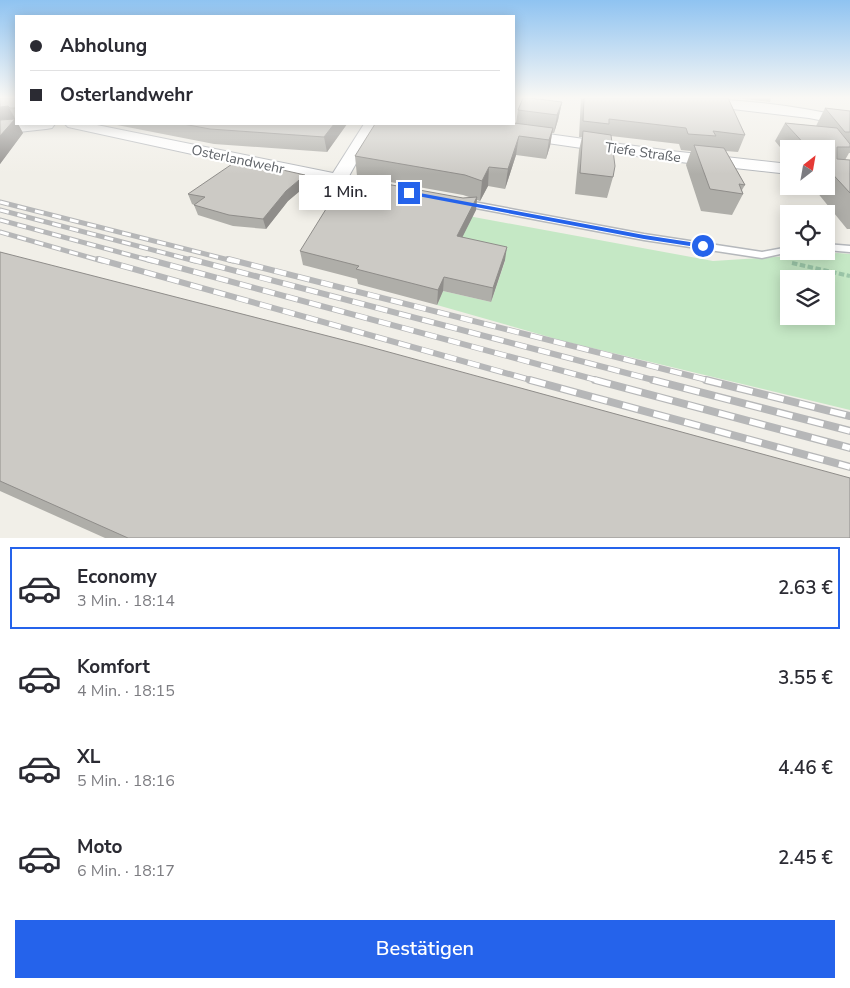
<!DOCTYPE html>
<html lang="de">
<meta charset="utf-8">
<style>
body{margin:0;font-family:"Nunito Sans",sans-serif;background:#f2f2f3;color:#2b2b33;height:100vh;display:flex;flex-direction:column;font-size:19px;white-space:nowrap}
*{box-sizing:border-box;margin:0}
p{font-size:16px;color:#7c7c81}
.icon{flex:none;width:28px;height:28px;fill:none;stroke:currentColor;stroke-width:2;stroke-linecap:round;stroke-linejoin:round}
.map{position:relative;height:538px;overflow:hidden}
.details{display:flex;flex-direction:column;background:#fff;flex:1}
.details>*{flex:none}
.guide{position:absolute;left:15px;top:15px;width:500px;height:110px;border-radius:0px;box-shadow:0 2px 12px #0003;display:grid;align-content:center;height:110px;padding:0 15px;background:#fff}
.needle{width:32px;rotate:31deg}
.buttons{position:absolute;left:780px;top:140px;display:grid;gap:10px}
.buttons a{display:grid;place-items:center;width:55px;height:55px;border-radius:0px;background:#fff;box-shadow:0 2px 12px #0003;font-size:25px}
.end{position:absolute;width:22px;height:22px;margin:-11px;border:6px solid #2563eb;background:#fff;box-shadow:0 0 0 2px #fff}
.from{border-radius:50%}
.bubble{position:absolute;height:35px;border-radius:0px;background:#fff;box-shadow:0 2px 12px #0003;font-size:16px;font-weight:600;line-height:35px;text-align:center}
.guide b{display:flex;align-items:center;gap:18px;height:48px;font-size:19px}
.guide b+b{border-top:1px solid #e1e1e2}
.guide i{width:12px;height:12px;background:#2b2b33}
ul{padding:9px 0 0;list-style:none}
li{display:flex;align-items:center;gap:15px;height:82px;margin:0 10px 8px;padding:0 5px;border:2px solid transparent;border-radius:0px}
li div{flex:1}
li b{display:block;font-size:19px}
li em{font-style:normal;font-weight:600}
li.selected{border-color:#2563eb}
li>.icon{width:45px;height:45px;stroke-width:1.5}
.primary-button{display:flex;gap:10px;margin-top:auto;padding:10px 15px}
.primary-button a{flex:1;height:58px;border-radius:0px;background:#2563eb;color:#fff;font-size:20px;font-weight:600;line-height:58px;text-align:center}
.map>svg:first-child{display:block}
</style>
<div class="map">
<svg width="850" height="538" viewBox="0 0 850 538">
<rect width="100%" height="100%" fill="#f1efe8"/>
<!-- green -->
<path fill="#c5e8c5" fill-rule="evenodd" d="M463,215L713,261L838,253L850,254V410L563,341L437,305L443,291L491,302L505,261L455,250ZM789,279H826V316H789Z"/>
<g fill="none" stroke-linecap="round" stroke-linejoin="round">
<!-- service casing -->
<g stroke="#b5b8bc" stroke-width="3">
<g id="service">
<polygon points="463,200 644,234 762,252 789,247 789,251 794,251 762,258 644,240 460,205 458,203"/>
<polygon points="826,244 850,246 850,252 826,250"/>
</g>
</g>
<!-- minor casing -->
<g stroke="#b5b8bc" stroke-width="2">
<g id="minor">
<path d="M667,98C728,98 790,104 850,118V126L809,118L673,102Z"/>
<polygon points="65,124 92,124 333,173 364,124 378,124 349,176 382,183 384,187 382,191 375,193 338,186 68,127"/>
<polygon points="519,130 671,151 789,164 789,174 671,161 513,138 511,135 513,132"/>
</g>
</g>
<!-- tertiary casing -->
<g stroke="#b5b8bc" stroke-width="2">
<polygon id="tertiary" points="16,122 16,124 55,124 52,128 46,129 0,134 0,124"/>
</g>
<!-- path -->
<polyline stroke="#9cc7a9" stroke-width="4" stroke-dasharray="5.5 2.5" stroke-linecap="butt" points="792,263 850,276"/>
<!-- service -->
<use href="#service" fill="#fff" fill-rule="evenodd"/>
<!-- minor -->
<use href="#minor" fill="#fff" fill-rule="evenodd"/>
<!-- tertiary -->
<use href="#tertiary" fill="#fff" fill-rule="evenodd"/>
<!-- rail-far2 casing -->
<g stroke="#b6b7b8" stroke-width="5">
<g id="rail-far2">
<polyline points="0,202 233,261"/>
<polyline points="0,210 195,261"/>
<polyline points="0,220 152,261"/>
<polyline points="0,232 102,261"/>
</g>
</g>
<!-- rail-far1 casing -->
<g stroke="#b6b7b8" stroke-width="6">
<g id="rail-far1">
<polyline points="98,259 534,381"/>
<polyline points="147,259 600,381"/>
<polyline points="190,259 657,381"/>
<polyline points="228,259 711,381"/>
</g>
</g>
<!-- rail casing -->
<g stroke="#b6b7b8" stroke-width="8">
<g id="rail">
<polyline points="530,380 850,467"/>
<polyline points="595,380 850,448"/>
<polyline points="653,380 850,431"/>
<polyline points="706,380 850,416"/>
</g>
</g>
<!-- rail-far2 -->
<use href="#rail-far2" stroke="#fff" stroke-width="3" stroke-dasharray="9" stroke-linecap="butt"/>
<!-- rail-far1 -->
<use href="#rail-far1" stroke="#fff" stroke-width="4.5" stroke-dasharray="12" stroke-linecap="butt"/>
<!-- rail -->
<use href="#rail" stroke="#fff" stroke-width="5.5" stroke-dasharray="16" stroke-linecap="butt"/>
</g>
<!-- wall -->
<g fill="#afaea9">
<polygon points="0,98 16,98 16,121 15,120 16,124 18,124 23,133 0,164"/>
<polygon points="581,98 728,98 745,135 738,152 726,151 745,185 742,190 743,194 732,215 701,211 686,165 691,151 681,150 679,144 611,136 613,177 607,198 575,194 579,150 582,137 579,137"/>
<polygon points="736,98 771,98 770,102"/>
<polygon points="562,102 558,120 554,133 552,133 550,146 546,159 516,155 505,189 488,186 480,201 477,200 476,210 462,237 505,260 491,302 443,291 437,305 358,284 357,279 303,265 300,251 463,198 469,197 463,195 357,176 355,156 516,123 518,110"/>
<polygon points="825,108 850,111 850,153 849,153 845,160 850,160 850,229 847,229 812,186 826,186 826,149 789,149 789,158 775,141 785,123 816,126"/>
<polygon points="117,124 347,124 327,152 214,144 117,125"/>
<polygon points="307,185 288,201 266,229 233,226 198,215 194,205 192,204 188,194"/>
<polygon points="0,252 850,538 105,538 0,491"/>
</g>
<!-- shaded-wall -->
<g fill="#8f8d8a">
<polygon points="562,102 558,120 554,133 557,115"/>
<polygon points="8,106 16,120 16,124 18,124 23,133 0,164 0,107"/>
<polygon points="334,124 347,124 327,152 324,137"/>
<polygon points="553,128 550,146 546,159 549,140"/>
<polygon points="519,136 516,155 505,189 508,169"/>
<polygon points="489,167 488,186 480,201 482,181"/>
<polygon points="305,175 307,185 288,201 266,229 263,219 286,191"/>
<polygon points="477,197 476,210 456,250 457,236"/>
<polygon points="507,247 505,260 491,302 493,288"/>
<polygon points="444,277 443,291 437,305 438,290"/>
</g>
<!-- building -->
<g fill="#cccac5" stroke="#8f8d8a">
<polygon points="0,98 16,98 16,108 10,108 8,106 0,107"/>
<polygon points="523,98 530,98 562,102 557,115 518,110"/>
<polygon points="584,98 728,98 745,135 713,131 716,136 688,134 686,128 609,119 609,124 583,121"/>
<polygon points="825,108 850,111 850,132 845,132"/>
<polygon points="15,119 0,136 0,120"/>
<polygon points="514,123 553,128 549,140 519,136 508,169 489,167 482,181 465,175 355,156 375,124 514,124"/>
<polygon points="785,123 837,128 850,144 850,147 837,147 837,159 850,160 850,193 826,167 826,149 809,149"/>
<polygon points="183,124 334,124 324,137 210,129"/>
<polygon points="583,131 611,135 615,166 613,177 580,173"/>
<polygon points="694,145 724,148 745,185 739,184 743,194 710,189"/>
<polygon points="238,160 305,175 286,191 263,219 229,215 194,205 205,197 188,194"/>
<polygon points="348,177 463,198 477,197 457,236 507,247 493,288 444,277 438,290 356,269 359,266 300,251 344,180 346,181"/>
<polygon points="0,252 363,345 850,478 850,538 128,538 0,481"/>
</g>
<!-- sky -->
<linearGradient id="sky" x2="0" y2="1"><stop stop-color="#8fc3f1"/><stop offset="0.56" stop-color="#f9f8f5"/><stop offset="1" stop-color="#f9f8f5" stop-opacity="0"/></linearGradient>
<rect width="850" height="174" fill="url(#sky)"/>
<!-- route -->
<polygon fill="#2563eb" points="409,191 644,235 703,244 707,246 703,248 644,239 407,194 407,192"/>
<g text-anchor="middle" stroke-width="4.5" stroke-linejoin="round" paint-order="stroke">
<!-- far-street labels -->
<g font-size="14" fill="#5f6368" stroke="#fff">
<text transform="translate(643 152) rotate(8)" y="5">Tiefe Straße</text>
<text transform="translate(238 159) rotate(12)" y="5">Osterlandwehr</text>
</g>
</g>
</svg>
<div class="buttons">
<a><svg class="needle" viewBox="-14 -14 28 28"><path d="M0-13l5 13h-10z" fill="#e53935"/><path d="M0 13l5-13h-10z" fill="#7c7c81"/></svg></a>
<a><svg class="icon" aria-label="locate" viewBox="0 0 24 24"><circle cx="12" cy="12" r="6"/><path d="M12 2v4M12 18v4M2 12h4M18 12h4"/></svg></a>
<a><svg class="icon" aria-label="layers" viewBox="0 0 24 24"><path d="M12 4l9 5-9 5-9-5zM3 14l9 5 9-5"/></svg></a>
</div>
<i class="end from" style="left:703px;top:246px"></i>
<i class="end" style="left:409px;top:193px"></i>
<div class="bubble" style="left:299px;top:175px;width:92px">1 Min.</div>
<div class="guide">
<b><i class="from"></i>Abholung</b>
<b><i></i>Osterlandwehr</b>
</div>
</div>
<section class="details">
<ul>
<li class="selected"><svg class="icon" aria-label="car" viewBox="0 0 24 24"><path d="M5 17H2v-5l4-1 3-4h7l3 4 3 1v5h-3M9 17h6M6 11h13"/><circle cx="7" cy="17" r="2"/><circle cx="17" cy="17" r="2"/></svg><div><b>Economy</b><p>3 Min. · 18:14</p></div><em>2.63 €</em></li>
<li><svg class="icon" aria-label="car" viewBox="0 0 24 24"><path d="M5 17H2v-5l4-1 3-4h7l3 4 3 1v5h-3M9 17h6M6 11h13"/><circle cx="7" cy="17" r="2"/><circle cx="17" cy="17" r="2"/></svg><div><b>Komfort</b><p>4 Min. · 18:15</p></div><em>3.55 €</em></li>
<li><svg class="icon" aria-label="car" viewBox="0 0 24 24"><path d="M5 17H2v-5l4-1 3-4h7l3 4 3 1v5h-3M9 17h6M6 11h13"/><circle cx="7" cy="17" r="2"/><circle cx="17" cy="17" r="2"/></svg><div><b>XL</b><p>5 Min. · 18:16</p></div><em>4.46 €</em></li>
<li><svg class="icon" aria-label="car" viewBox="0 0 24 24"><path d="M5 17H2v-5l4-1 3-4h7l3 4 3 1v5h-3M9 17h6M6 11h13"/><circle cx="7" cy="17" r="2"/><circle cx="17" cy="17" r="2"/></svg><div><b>Moto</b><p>6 Min. · 18:17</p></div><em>2.45 €</em></li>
</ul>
<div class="primary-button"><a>Bestätigen</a></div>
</section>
